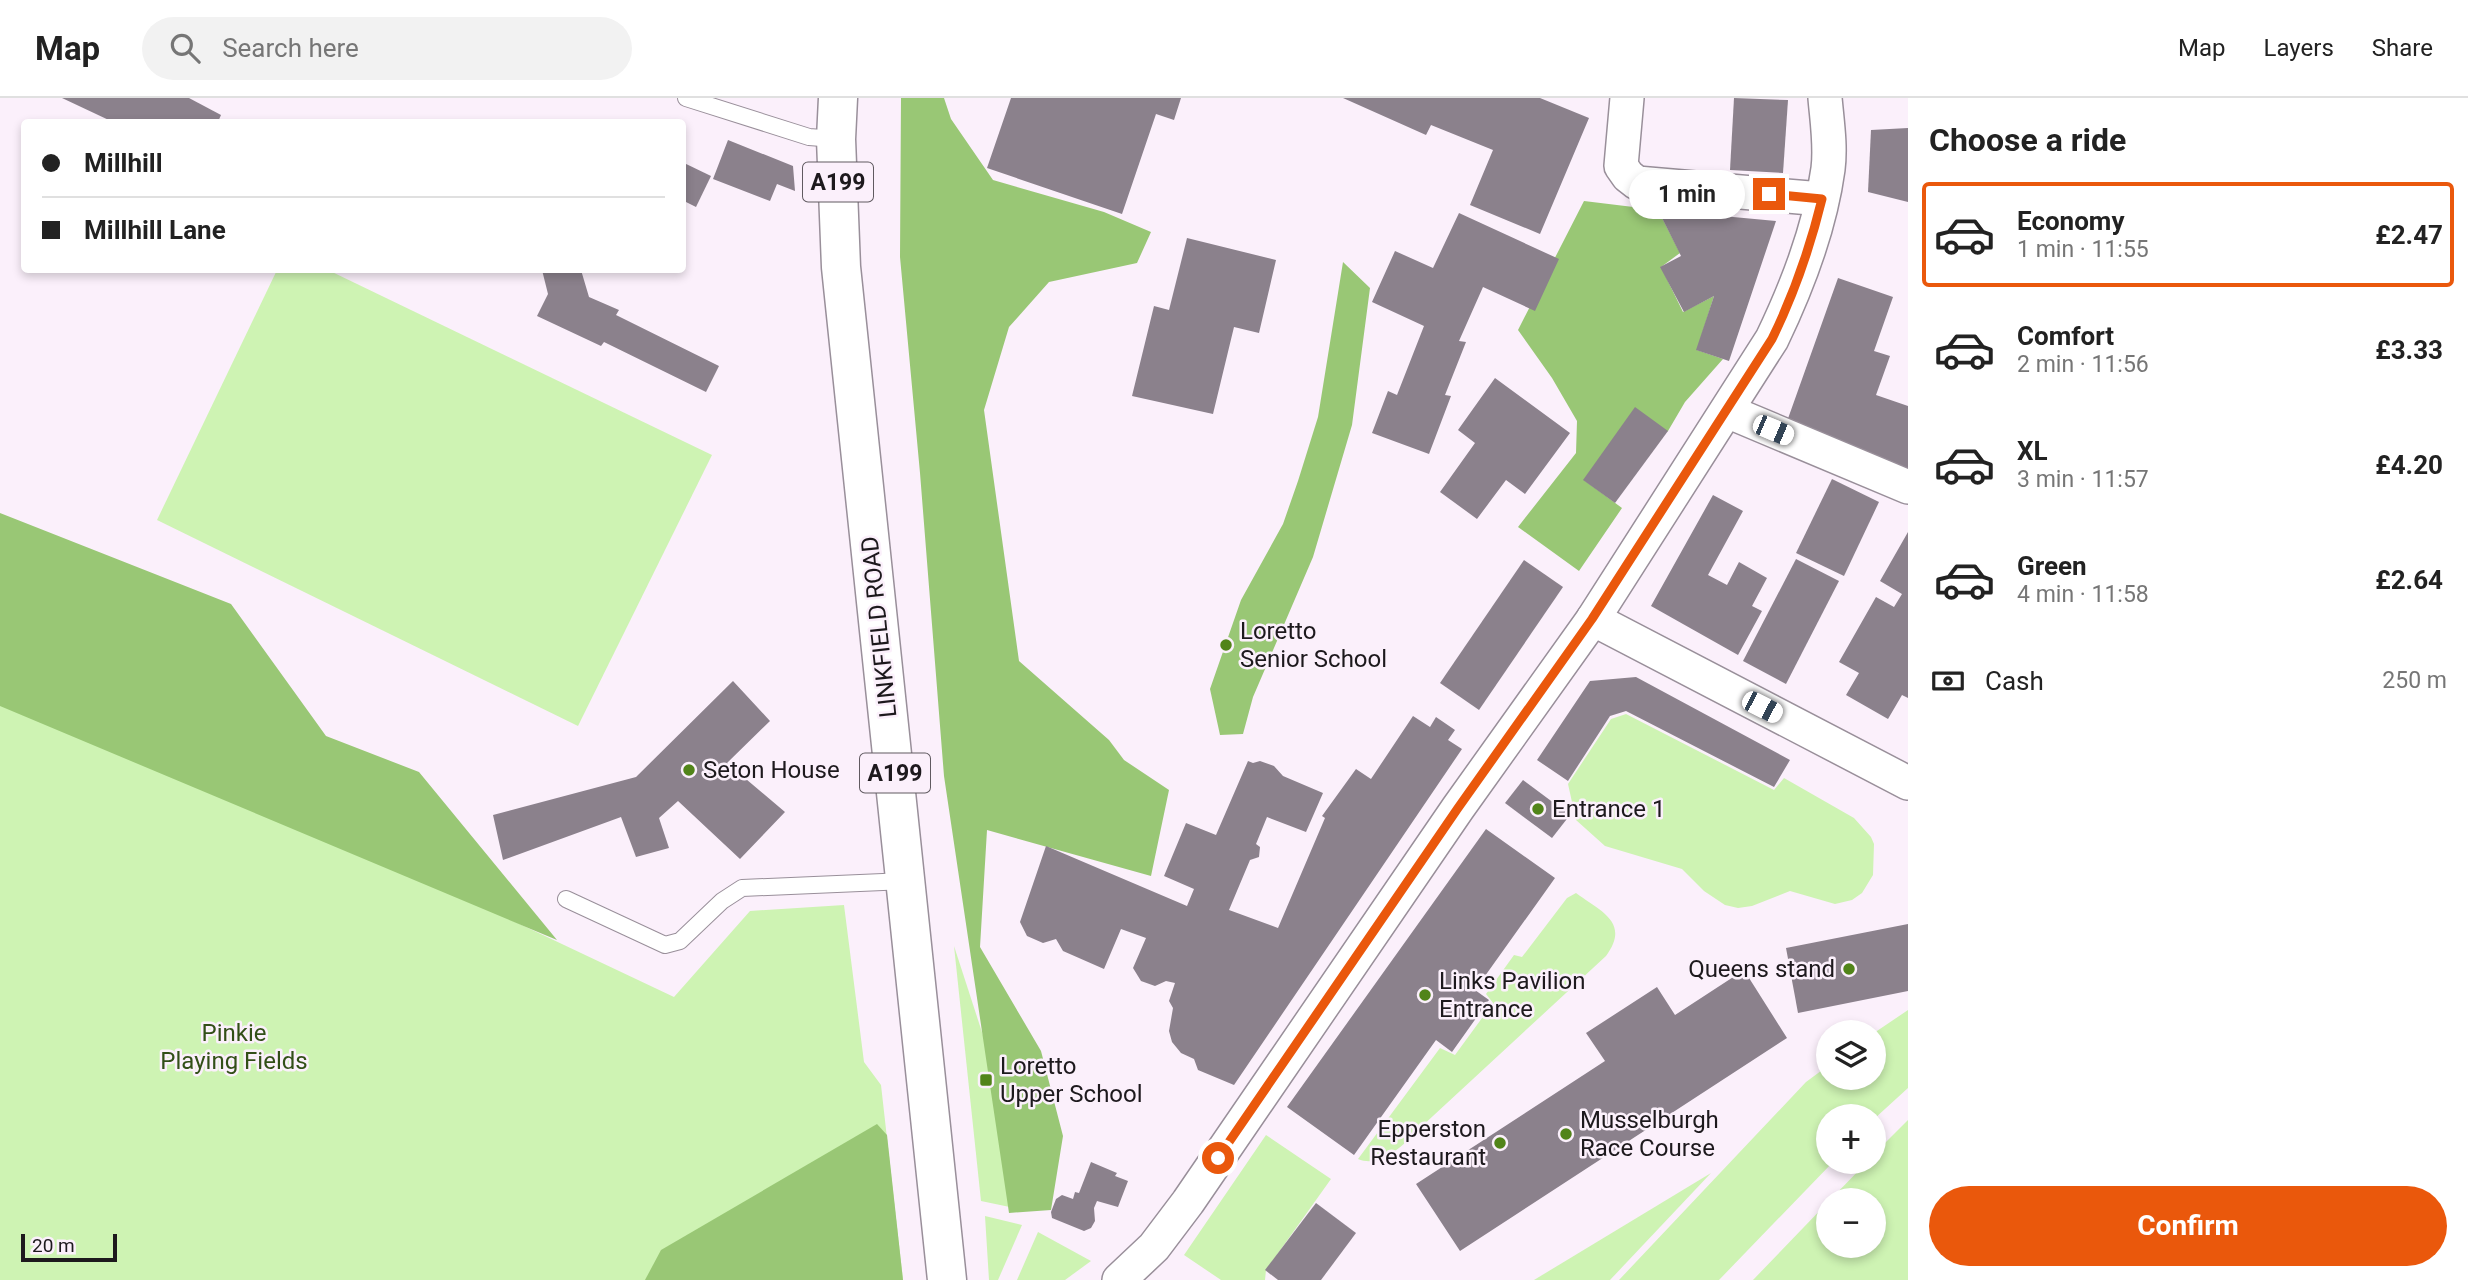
<!DOCTYPE html>
<meta charset="utf-8">
<style>
body{margin:0;font-family:Roboto,sans-serif;background:#f2f2f2;color:#222;height:100vh;display:flex;flex-direction:column;font-size:26px;white-space:nowrap}
*{box-sizing:border-box;margin:0}
p{font-size:23px;color:#767676}
.icon{flex:none;width:38px;height:38px;fill:none;stroke:currentColor;stroke-width:2;stroke-linecap:round;stroke-linejoin:round}
.map{position:relative;flex:1;overflow:hidden}
.panel{display:flex;flex-direction:column;background:#fff;width:560px}
.panel>*{flex:none}
.banner{position:absolute;left:21px;top:21px;width:665px;height:154px;border-radius:7px;box-shadow:0 4px 10px #0003;display:grid;align-content:center;height:154px;padding:0 21px;background:#fff}
.fabs{position:absolute;left:1816px;top:922px;display:grid;gap:14px}
.fabs a{display:grid;place-items:center;width:70px;height:70px;border-radius:50%;background:#fff;box-shadow:0 4px 10px #0003;font-size:35px}
.scale{position:absolute;left:21px;bottom:18px;width:96px;box-sizing:border-box;padding-left:7px;border:4px solid #1d191d;border-top:0;font-size:19px;line-height:24px;white-space:nowrap;color:#1d191d;-webkit-text-stroke:5px #fbf0fb;paint-order:stroke}
.end{position:absolute;width:32px;height:32px;margin:-16px;border:9px solid #ea580c;background:#fff;box-shadow:0 0 0 4px #fff}
.from{border-radius:50%}
.bubble{position:absolute;height:49px;border-radius:24px;background:#fff;box-shadow:0 4px 10px #0003;font-size:23px;font-weight:700;line-height:49px;text-align:center}
.car{position:absolute;width:21px;height:42px;margin:-21px -10px;border-radius:9px;box-shadow:0 0 5px 2px #0007;background:linear-gradient(#fff 24%,#345 0 40%,#fff 0 76%,#345 0 86%,#fff 0)}
.banner b{display:flex;align-items:center;gap:24px;height:66px;font-size:26px}
.banner b+b{border-top:2px solid #e0e0e0}
.banner i{width:18px;height:18px;background:#222}
ul{padding:0;list-style:none}
li{display:flex;align-items:center;gap:21px;height:105px;margin:0 14px 10px;padding:0 7px;border:4px solid transparent;border-radius:7px}
li div{flex:1}
li b{display:block;font-size:26px}
li em{font-style:normal;font-weight:700}
li.on{border-color:#ea580c}
li>.icon{width:63px;height:63px;stroke-width:1.5}
h2{padding:0 21px;font-size:32px;line-height:84px}
.pay{display:flex;align-items:center;gap:18px;height:77px;padding:0 21px;font-size:26px}
.pay p{margin-inline-start:auto}
.button{display:flex;gap:14px;margin-top:auto;padding:14px 21px}
.button a{flex:1;height:80px;border-radius:42px;background:#ea580c;color:#fff;font-size:28px;font-weight:700;line-height:80px;text-align:center}
header{display:flex;align-items:center;gap:42px;box-sizing:border-box;height:98px;padding:0 35px;background:#fff;border-bottom:2px solid #e0e0e0}
header strong{font-size:33px}
nav{display:flex;gap:38px;margin-inline-start:auto;font-size:24px}
.search{width:490px;height:63px;background:#f2f2f2;display:flex;align-items:center;gap:18px;box-sizing:border-box;padding:0 24px;border-radius:38px;color:#767676;font-size:26px}
main{display:flex;flex:1;min-height:0}
.map>svg:first-child{display:block}
</style>
<header>
<strong>Map</strong>
<div class="search"><svg class="icon" aria-label="search" viewBox="0 0 24 24"><circle cx="10" cy="10" r="6"/><path d="M15 15l6 6"/></svg>Search here</div>
<nav><a>Map</a><a>Layers</a><a>Share</a></nav>
</header>
<main>
<div class="map">
<svg width="1908" height="1182" viewBox="0 0 1908 1182">
<rect width="100%" height="100%" fill="#fbf0fb"/>
<!-- green -->
<g fill="#cef3b3">
<polygon points="277,172 328,172 712,357 578,628 157,422"/>
<polygon points="0,580 674,899 750,813 844,807 864,964 881,987 903,1182 0,1182"/>
<polygon points="1626,616 1774,692 1784,680 1854,720 1871,739 1874,746 1873,777 1862,795 1852,802 1835,806 1790,793 1752,808 1738,810 1725,807 1704,793 1682,771 1605,748 1576,722 1568,686 1611,621"/>
<path d="M1576,795C1600,813 1631,824 1606,858L1420,1030C1406,1045 1381,1071 1358,1061L1440,950L1455,957L1493,905L1486,896L1514,857L1522,859L1567,800Z"/>
<polygon points="954,848 1031,1085 1019,1111 981,1103"/>
<polygon points="1908,912 1908,990 1874,1021 1874,1018 1829,1018 1829,1064 1833,1064 1719,1182 1619,1182 1806,984 1829,967 1829,980 1874,980 1874,935"/>
<polygon points="1908,1022 1908,1182 1753,1182 1829,1103 1829,1148 1874,1148 1874,1102 1830,1102 1867,1064 1874,1064 1874,1056"/>
<polygon points="1266,1037 1331,1081 1266,1172 1265,1182 1221,1182 1184,1157"/>
<polygon points="1711,1075 1610,1182 1534,1182"/>
<polygon points="985,1118 1022,1127 998,1182 989,1182"/>
<polygon points="1038,1134 1091,1163 1065,1182 1017,1182"/>
</g>
<!-- forest -->
<g fill="#99c775">
<polygon points="901,0 944,0 951,21 993,82 1104,114 1151,134 1137,165 1049,184 1009,229 984,312 1019,563 1109,642 1124,662 1169,692 1151,778 987,732 980,849 1041,953 1063,1038 1051,1112 1009,1115 944,678 920,375 900,159"/>
<polygon points="1584,103 1658,112 1680,155 1661,169 1683,214 1714,198 1697,252 1723,261 1685,304 1668,333 1584,382 1622,410 1579,473 1518,429 1576,355 1577,323 1552,280 1518,232"/>
<polygon points="1343,164 1370,190 1352,327 1313,459 1253,599 1243,636 1220,637 1210,591 1241,502 1283,426 1298,383 1318,319"/>
<polygon points="0,415 231,506 326,638 419,674 557,842 0,608"/>
<polygon points="877,1026 887,1037 903,1182 645,1182 661,1152"/>
</g>
<!-- building -->
<g fill="#8b818c">
<polygon points="62,0 189,0 221,17 218,24 113,24"/>
<polygon points="1011,0 1181,0 1174,22 1156,16 1122,116 987,70"/>
<polygon points="1343,0 1540,0 1589,20 1540,136 1470,107 1493,52 1431,27 1426,37"/>
<polygon points="1734,0 1788,2 1783,75 1730,72"/>
<polygon points="1908,30 1908,104 1868,94 1871,32"/>
<polygon points="728,42 793,68 795,93 777,86 770,103 713,81"/>
<polygon points="682,64 711,78 696,109 682,102"/>
<polygon points="1658,112 1776,123 1729,263 1696,252 1714,198 1684,214 1660,169 1681,158"/>
<polygon points="1459,115 1559,161 1535,213 1483,189 1459,243 1466,244 1445,297 1451,298 1429,356 1372,335 1388,293 1397,297 1424,228 1372,204 1395,153 1433,170"/>
<polygon points="1187,140 1276,162 1259,235 1234,229 1213,316 1132,298 1154,208 1169,212"/>
<polygon points="542,172 581,172 589,199 619,212 616,217 719,268 706,294 604,244 601,248 537,218 548,196"/>
<polygon points="1838,180 1893,199 1874,253 1890,258 1876,297 1908,308 1908,372 1785,329"/>
<polygon points="1495,280 1570,335 1525,396 1506,382 1477,421 1440,394 1475,345 1458,332"/>
<polygon points="1635,309 1668,333 1615,405 1583,382"/>
<polygon points="1832,381 1879,404 1844,478 1796,455"/>
<polygon points="1713,397 1743,413 1708,477 1727,487 1739,464 1767,480 1752,508 1762,513 1738,557 1651,508"/>
<polygon points="1908,434 1908,600 1902,597 1888,621 1846,597 1859,575 1839,564 1876,499 1894,509 1902,496 1880,483"/>
<polygon points="1796,461 1839,483 1786,586 1743,563"/>
<polygon points="1524,462 1563,489 1479,612 1440,585"/>
<polygon points="1636,579 1790,662 1774,689 1626,613 1610,618 1568,683 1537,662 1590,583"/>
<polygon points="733,583 770,623 727,665 785,714 740,761 678,703 659,720 669,750 636,759 621,719 503,762 493,717 636,679"/>
<polygon points="1413,618 1430,629 1436,619 1455,632 1448,642 1462,651 1234,987 1198,972 1194,961 1181,955 1172,944 1169,933 1173,910 1169,903 1175,885 1166,883 1155,888 1141,883 1133,870 1146,840 1121,831 1104,871 1063,853 1056,841 1043,845 1027,838 1020,824 1046,748 1187,808 1194,791 1164,778 1186,725 1216,737 1248,663 1253,665 1260,663 1274,668 1283,678 1323,695 1306,734 1267,719 1256,746 1260,749 1259,759 1250,762 1229,812 1278,830 1325,720 1322,718 1356,671 1371,681"/>
<polygon points="1523,682 1570,717 1552,740 1505,705"/>
<polygon points="1486,731 1555,780 1475,892 1489,902 1452,954 1436,942 1354,1057 1287,1009"/>
<polygon points="1908,826 1908,893 1798,915 1786,850"/>
<polygon points="1744,872 1787,940 1460,1153 1416,1086 1605,963 1586,935 1657,889 1675,917"/>
<polygon points="1091,1064 1117,1075 1115,1078 1128,1083 1118,1109 1097,1103 1094,1110 1095,1123 1091,1130 1084,1133 1052,1120 1051,1114 1056,1101 1062,1097 1073,1101 1075,1094 1079,1095"/>
<polygon points="1316,1105 1356,1135 1321,1182 1278,1182 1265,1172"/>
</g>
<g fill="none" stroke-linecap="round" stroke-linejoin="round">
<!-- lane casing -->
<g stroke="#998f9a" stroke-width="18">
<g id="lane">
<polyline points="686,0 809,39 835,41"/>
<polyline points="566,801 665,847 680,843 722,803 742,790 906,783"/>
</g>
</g>
<!-- street casing -->
<g stroke="#998f9a" stroke-width="36">
<g id="street">
<polyline points="1627,0 1621,68 1628,78 1637,85 1822,101"/>
<polyline points="1727,313 1908,389"/>
<polyline points="1593,521 1908,685"/>
<path d="M1119,1182L1154,1149L1188,1104L1458,710L1593,521L1772,241C1798,187 1820,130 1828,71C1831,48 1827,23 1825,0"/>
</g>
</g>
<!-- primary casing -->
<g stroke="#998f9a" stroke-width="41">
<polyline id="primary" points="838,0 836,41 841,169 947,1182"/>
</g>
<!-- lane -->
<use href="#lane" stroke="#fff" stroke-width="16"/>
<!-- street -->
<use href="#street" stroke="#fff" stroke-width="33"/>
<!-- primary -->
<use href="#primary" stroke="#fff" stroke-width="38"/>
</g>
<g fill="none" stroke-linecap="round" stroke-linejoin="round">
<!-- route -->
<path stroke="#ea580c" stroke-width="9" d="M1218,1060L1458,710L1592,521L1772,241C1794,196 1810,150 1822,101L1769,96"/>
</g>
<!-- markers -->
<g fill="#518419" stroke="#fbf0fb" stroke-width="2.5">
<circle cx="1226" cy="547" r="7"/>
<circle cx="689" cy="672" r="7"/>
<circle cx="1538" cy="711" r="7"/>
<circle cx="1849" cy="871" r="7"/>
<circle cx="1425" cy="897" r="7"/>
<rect x="979" y="975" width="14" height="14" rx="3.5"/>
<circle cx="1566" cy="1036" r="7"/>
<circle cx="1500" cy="1045" r="7"/>
</g>
<g text-anchor="middle" stroke-width="5" stroke-linejoin="round" paint-order="stroke">
<!-- shield labels -->
<g fill="#fbf0fb" stroke="#605a60" stroke-width="2">
<rect x="803" y="64.5" width="70" height="39" rx="5"/>
<rect x="860" y="655.5" width="70" height="39" rx="5"/>
</g>
<g font-size="23" font-weight="bold" fill="#1d191d">
<text x="838" y="92">A199</text>
<text x="895" y="683">A199</text>
</g>
<!-- street labels -->
<g font-size="24" fill="#1d191d" stroke="#fbf0fb">
<text transform="translate(879 529) rotate(-96)" y="8">LINKFIELD ROAD</text>
</g>
<!-- poi labels -->
<g font-size="24" fill="#1d191d" stroke="#fbf0fb" text-anchor="start">
<text x="1240" y="541">Loretto<tspan x="1240" dy="28">Senior School</tspan></text>
<text x="703" y="680">Seton House</text>
<text x="1552" y="719">Entrance 1</text>
<text x="1835" y="879" text-anchor="end">Queens stand</text>
<text x="1439" y="891">Links Pavilion<tspan x="1439" dy="28">Entrance</tspan></text>
<text x="1000" y="976">Loretto<tspan x="1000" dy="28">Upper School</tspan></text>
<text x="1580" y="1030">Musselburgh<tspan x="1580" dy="28">Race Course</tspan></text>
<text x="1486" y="1039" text-anchor="end">Epperston<tspan x="1486" dy="28">Restaurant</tspan></text>
</g>
<!-- park labels -->
<g font-size="24" fill="#324f17" stroke="#fbf0fb">
<text x="234" y="943">Pinkie<tspan x="234" dy="28">Playing Fields</tspan></text>
</g>
</g>
</svg>
<div class="fabs">
<a><svg class="icon" aria-label="layers" viewBox="0 0 24 24"><path d="M12 4l9 5-9 5-9-5zM3 14l9 5 9-5"/></svg></a>
<a>+</a>
<a>−</a>
</div>
<div class="scale">20 m</div>
<i class="end from" style="left:1218px;top:1060px"></i>
<i class="end" style="left:1769px;top:96px"></i>
<div class="bubble" style="left:1629px;top:72px;width:116px">1 min</div>
<i class="car" style="left:1773px;top:332px;rotate:113deg"></i>
<i class="car" style="left:1762px;top:609px;rotate:117deg"></i>
<div class="banner">
<b><i class="from"></i>Millhill</b>
<b><i></i>Millhill Lane</b>
</div>
</div>
<section class="panel">
<h2>Choose a ride</h2>
<ul>
<li class="on"><svg class="icon" aria-label="car" viewBox="0 0 24 24"><path d="M5 17H2v-5l4-1 3-4h7l3 4 3 1v5h-3M9 17h6M6 11h13"/><circle cx="7" cy="17" r="2"/><circle cx="17" cy="17" r="2"/></svg><div><b>Economy</b><p>1 min · 11:55</p></div><em>£2.47</em></li>
<li><svg class="icon" aria-label="car" viewBox="0 0 24 24"><path d="M5 17H2v-5l4-1 3-4h7l3 4 3 1v5h-3M9 17h6M6 11h13"/><circle cx="7" cy="17" r="2"/><circle cx="17" cy="17" r="2"/></svg><div><b>Comfort</b><p>2 min · 11:56</p></div><em>£3.33</em></li>
<li><svg class="icon" aria-label="car" viewBox="0 0 24 24"><path d="M5 17H2v-5l4-1 3-4h7l3 4 3 1v5h-3M9 17h6M6 11h13"/><circle cx="7" cy="17" r="2"/><circle cx="17" cy="17" r="2"/></svg><div><b>XL</b><p>3 min · 11:57</p></div><em>£4.20</em></li>
<li><svg class="icon" aria-label="car" viewBox="0 0 24 24"><path d="M5 17H2v-5l4-1 3-4h7l3 4 3 1v5h-3M9 17h6M6 11h13"/><circle cx="7" cy="17" r="2"/><circle cx="17" cy="17" r="2"/></svg><div><b>Green</b><p>4 min · 11:58</p></div><em>£2.64</em></li>
</ul>
<div class="pay"><svg class="icon" aria-label="cash" viewBox="0 0 24 24"><path d="M3 7h18v10H3z"/><circle cx="12" cy="12" r="2"/></svg>Cash<p>250 m</p></div>
<div class="button"><a>Confirm</a></div>
</section>
</main>
